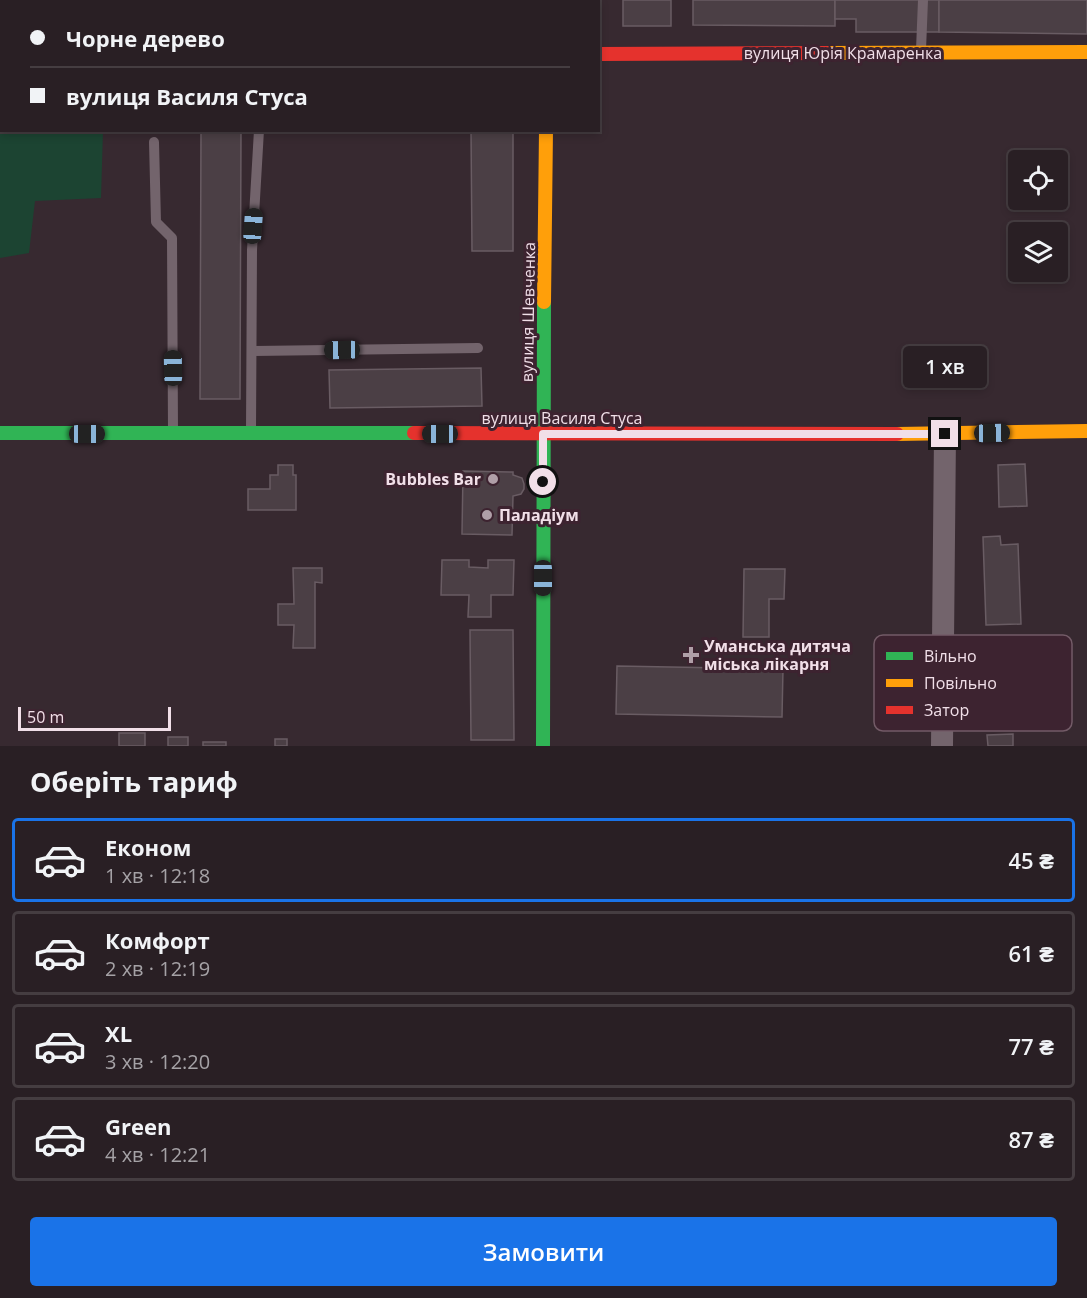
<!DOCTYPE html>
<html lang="uk">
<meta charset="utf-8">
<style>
body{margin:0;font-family:"Open Sans",sans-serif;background:#352c31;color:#f1f3f6;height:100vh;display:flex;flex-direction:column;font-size:22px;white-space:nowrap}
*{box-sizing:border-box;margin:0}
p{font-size:20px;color:#a5a2a6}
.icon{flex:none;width:33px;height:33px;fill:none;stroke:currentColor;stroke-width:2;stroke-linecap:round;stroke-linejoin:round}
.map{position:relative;height:746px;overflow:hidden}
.drawer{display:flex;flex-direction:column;background:#291f24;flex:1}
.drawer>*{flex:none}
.hud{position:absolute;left:0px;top:0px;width:600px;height:132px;box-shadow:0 3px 9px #0003,0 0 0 2px #453d41;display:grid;align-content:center;height:132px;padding:0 30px;background:#291f24}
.controls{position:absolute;left:1008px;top:150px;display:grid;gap:12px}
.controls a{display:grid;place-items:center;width:60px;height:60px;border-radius:6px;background:#291f24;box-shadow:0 3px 9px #0003,0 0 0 2px #453d41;font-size:30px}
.scale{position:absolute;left:18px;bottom:15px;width:153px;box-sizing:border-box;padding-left:6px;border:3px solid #f1dfe8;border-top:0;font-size:16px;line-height:21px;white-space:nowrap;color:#f1dfe8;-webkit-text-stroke:4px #3d2330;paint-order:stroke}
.end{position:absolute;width:27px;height:27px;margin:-14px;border:8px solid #f1dfe8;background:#111;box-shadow:0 0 0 3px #111}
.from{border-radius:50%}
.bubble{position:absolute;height:42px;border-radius:6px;background:#291f24;box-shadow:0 3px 9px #0003,0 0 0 2px #453d41;font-size:20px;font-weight:600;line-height:42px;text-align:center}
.car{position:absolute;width:18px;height:36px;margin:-18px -9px;border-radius:8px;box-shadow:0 0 4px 2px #0007;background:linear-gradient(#222 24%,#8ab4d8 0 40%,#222 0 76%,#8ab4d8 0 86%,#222 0)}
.hud b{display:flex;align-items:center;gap:21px;height:57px;font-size:22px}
.hud b+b{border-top:2px solid #453d41}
.hud i{width:15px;height:15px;background:#f1f3f6}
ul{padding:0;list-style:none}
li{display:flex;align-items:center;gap:18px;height:84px;margin:0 12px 9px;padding:0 18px;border:3px solid #453d41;border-radius:6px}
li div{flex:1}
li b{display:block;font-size:22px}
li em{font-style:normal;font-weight:600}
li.on{border-color:#1a73e8}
li>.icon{width:54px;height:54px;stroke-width:1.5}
h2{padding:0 30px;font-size:27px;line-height:72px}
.button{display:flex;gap:12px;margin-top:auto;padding:12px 30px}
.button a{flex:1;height:69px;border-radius:6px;background:#1a73e8;color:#fff;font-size:24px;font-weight:600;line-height:69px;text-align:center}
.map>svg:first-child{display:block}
</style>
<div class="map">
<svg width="1087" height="746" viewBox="0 0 1087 746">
<rect width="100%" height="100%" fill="#372930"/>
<!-- green -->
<polygon fill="#1c4432" points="0,126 2,130 103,131 101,198 35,201 29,253 0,258"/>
<!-- building -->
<g fill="#4b3f45" stroke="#695c63" stroke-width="1.5">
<rect x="421" y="0" width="65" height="2"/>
<rect x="623" y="0" width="48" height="26"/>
<polygon points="693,0 835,0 835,26 693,25"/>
<polygon points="835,0 939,0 939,32 856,32 856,19 835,19"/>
<polygon points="939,0 1087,0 1087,34 939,32"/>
<polygon points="201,130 241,130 240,399 200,399"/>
<polygon points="471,130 513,130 513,251 472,251"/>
<polygon points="481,368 482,406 330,408 329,370"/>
<polygon points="1025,464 1027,506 999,507 998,465"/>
<polygon points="278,465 293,465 293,475 296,475 296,510 248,510 248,489 270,489 270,475 278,475"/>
<polygon points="463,471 513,472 513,475 522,478 524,484 524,489 521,494 513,496 512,535 462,534"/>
<polygon points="1000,536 1001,545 1018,544 1021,624 986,625 983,537"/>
<polygon points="442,560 469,560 469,567 488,568 488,560 514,560 513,595 491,595 491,617 468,617 469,595 441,595"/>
<polygon points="293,568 322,568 322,583 315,582 315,648 293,648 294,625 278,625 278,604 294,604"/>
<polygon points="744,569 785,569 784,599 769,599 769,637 743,637"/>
<polygon points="470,630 513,630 514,740 471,740"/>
<polygon points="617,666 783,669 782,717 616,714"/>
<rect x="119" y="733" width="26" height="13"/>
<polygon points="1013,734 1013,746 988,746 987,735"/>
<rect x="168" y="737" width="20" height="9"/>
<rect x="275" y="739" width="12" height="7"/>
<rect x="203" y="742" width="23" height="4"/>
</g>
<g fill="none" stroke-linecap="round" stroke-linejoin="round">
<!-- lane -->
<g stroke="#73646c" stroke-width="10">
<polyline points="921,50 923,0"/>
<polyline points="0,119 2,119"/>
<polyline points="154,142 156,222 172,238 173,430"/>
<polyline points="252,351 478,348"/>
<polyline points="251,430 252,250 259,130"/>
</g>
<!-- street -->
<g stroke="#73646c" stroke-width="22">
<polyline points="0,40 2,40"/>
<polyline points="942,746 945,434"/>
</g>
<!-- fast -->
<g stroke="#30b455" stroke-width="14">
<polyline points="0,433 414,433"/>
<polyline points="543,746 544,302"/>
</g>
<!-- slow -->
<g stroke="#ff9f0a" stroke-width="14">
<polyline points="827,53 1087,52"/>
<polyline points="544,302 546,130"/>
<polyline points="897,434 1087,431"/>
</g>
<!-- jam -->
<g stroke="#e5322d" stroke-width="14">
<polyline points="546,0 546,2"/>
<polyline points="598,54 827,53"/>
<polyline points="414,433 897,434"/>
</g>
</g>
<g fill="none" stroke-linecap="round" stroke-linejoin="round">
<!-- route -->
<polyline stroke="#f1dfe8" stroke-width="8" points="543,482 543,434 945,434"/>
</g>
<!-- markers -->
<g fill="#b09fa8" stroke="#3d2330" stroke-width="2">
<circle cx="493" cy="479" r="6"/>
<circle cx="487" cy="515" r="6"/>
<path d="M688 646h6v6h6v6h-6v6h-6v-6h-6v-6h6z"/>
</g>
<g text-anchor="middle" stroke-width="6" stroke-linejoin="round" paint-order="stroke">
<!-- street labels -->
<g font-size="16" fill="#f1dfe8" stroke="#3d2330">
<text x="843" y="59">вулиця Юрія Крамаренка</text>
<text transform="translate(528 312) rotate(-89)" y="6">вулиця Шевченка</text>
<text x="562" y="424">вулиця Василя Стуса</text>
</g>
<!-- poi labels -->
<g font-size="16" font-weight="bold" fill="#f1dfe8" stroke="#3d2330" text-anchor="start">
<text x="481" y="485" text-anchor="end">Bubbles Bar</text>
<text x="499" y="521">Паладіум</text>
<text x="704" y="652">Уманська дитяча<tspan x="704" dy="18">міська лікарня</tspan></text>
</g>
</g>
<!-- legend -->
<rect x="874" y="635" width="198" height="96" rx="9" fill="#3d2330" stroke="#735b67" stroke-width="1.5"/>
<rect x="886" y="652" width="27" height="8" fill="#30b455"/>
<rect x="886" y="679" width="27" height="8" fill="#ff9f0a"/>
<rect x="886" y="706" width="27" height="8" fill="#e5322d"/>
<g font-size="16" fill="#f1dfe8">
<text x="924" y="662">Вільно</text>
<text x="924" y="689">Повільно</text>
<text x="924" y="716">Затор</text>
</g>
</svg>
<div class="controls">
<a><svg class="icon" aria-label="locate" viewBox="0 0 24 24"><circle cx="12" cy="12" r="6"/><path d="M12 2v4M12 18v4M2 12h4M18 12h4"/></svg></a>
<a><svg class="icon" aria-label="layers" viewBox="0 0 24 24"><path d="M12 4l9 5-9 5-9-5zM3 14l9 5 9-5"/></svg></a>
</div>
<div class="scale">50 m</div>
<i class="end from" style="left:543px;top:482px"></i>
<i class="end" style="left:945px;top:434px"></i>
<div class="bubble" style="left:903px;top:346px;width:84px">1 хв</div>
<i class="car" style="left:253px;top:226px;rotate:4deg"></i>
<i class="car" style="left:342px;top:350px;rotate:269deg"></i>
<i class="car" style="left:173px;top:368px;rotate:359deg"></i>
<i class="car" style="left:992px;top:433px;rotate:89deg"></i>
<i class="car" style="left:87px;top:434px;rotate:90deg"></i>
<i class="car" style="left:440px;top:434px;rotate:270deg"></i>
<i class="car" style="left:543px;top:578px;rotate:180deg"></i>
<div class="hud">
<b><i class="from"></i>Чорне дерево</b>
<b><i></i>вулиця Василя Стуса</b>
</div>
</div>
<section class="drawer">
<h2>Оберіть тариф</h2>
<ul>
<li class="on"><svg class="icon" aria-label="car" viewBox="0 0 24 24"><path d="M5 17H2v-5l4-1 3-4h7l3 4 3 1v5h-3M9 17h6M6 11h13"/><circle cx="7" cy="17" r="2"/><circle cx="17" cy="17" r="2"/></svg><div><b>Економ</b><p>1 хв · 12:18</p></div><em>45 ₴</em></li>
<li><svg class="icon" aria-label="car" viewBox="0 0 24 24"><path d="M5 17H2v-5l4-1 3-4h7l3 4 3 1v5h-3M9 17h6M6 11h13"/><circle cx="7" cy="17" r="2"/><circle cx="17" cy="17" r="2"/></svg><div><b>Комфорт</b><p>2 хв · 12:19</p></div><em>61 ₴</em></li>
<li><svg class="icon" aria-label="car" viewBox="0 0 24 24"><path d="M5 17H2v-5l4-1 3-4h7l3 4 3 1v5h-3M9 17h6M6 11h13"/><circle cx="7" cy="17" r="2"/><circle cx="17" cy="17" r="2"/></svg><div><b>XL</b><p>3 хв · 12:20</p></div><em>77 ₴</em></li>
<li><svg class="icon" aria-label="car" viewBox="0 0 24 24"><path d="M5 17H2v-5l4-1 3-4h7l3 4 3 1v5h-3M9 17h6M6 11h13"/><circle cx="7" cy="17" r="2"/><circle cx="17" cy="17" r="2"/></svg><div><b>Green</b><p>4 хв · 12:21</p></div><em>87 ₴</em></li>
</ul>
<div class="button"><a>Замовити</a></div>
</section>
